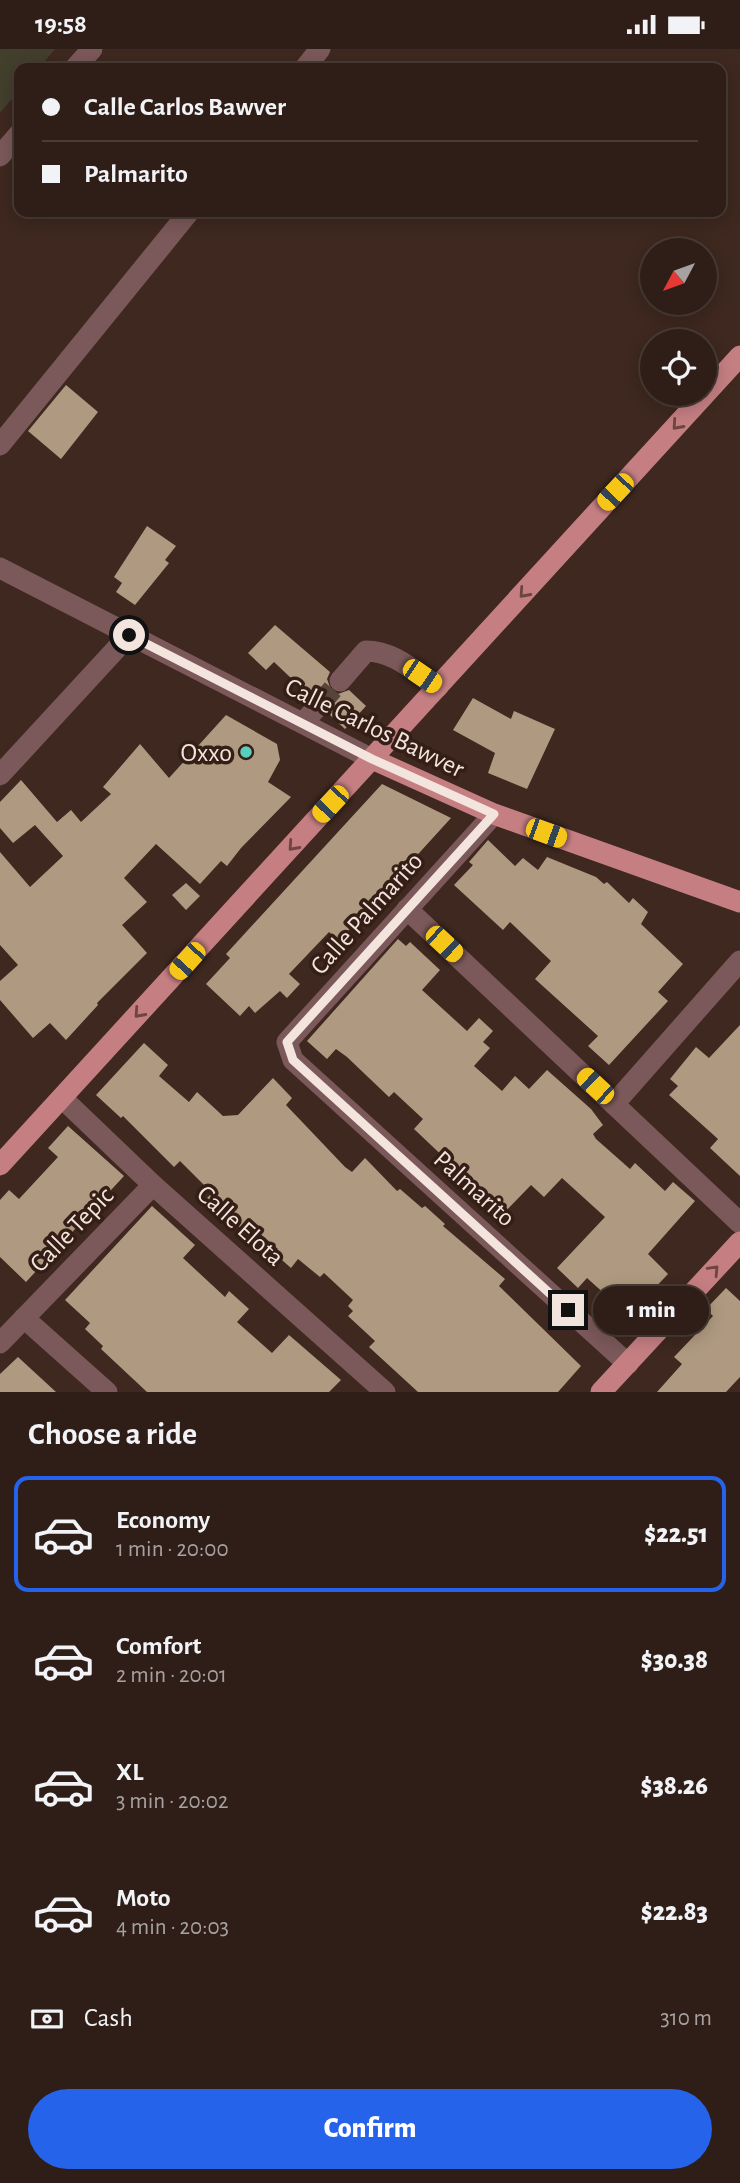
<!DOCTYPE html>
<meta charset="utf-8">
<style>
body{margin:0;font-family:"Alegreya Sans",sans-serif;background:#362720;color:#f1f3f6;height:100vh;display:flex;flex-direction:column;font-size:26px;white-space:nowrap}
*{box-sizing:border-box;margin:0}
p{font-size:23px;color:#a7a2a1}
.icon{flex:none;width:38px;height:38px;fill:none;stroke:currentColor;stroke-width:2;stroke-linecap:round;stroke-linejoin:round}
.map{position:relative;height:1343px;overflow:hidden}
.details{display:flex;flex-direction:column;background:#2e1e17;flex:1}
.details>*{flex:none}
.hud{position:absolute;left:14px;top:14px;width:712px;height:154px;border-radius:14px;box-shadow:0 4px 18px #0003,0 0 0 2px #493c36;display:grid;align-content:center;height:154px;padding:0 28px;background:#2e1e17}
.needle{width:46px;rotate:229deg}
.buttons{position:absolute;left:640px;top:189px;display:grid;gap:14px}
.buttons a{display:grid;place-items:center;width:77px;height:77px;border-radius:50%;background:#2e1e17;box-shadow:0 4px 18px #0003,0 0 0 2px #493c36;font-size:35px}
.end{position:absolute;width:32px;height:32px;margin:-16px;border:9px solid #f3e4de;background:#111;box-shadow:0 0 0 4px #111}
.from{border-radius:50%}
.bubble{position:absolute;height:49px;border-radius:24px;background:#2e1e17;box-shadow:0 4px 18px #0003,0 0 0 2px #493c36;font-size:23px;font-weight:800;line-height:49px;text-align:center}
.car{position:absolute;width:21px;height:42px;margin:-21px -10px;border-radius:9px;box-shadow:0 0 5px 2px #0007;background:linear-gradient(#f5c518 24%,#345 0 40%,#f5c518 0 76%,#345 0 86%,#f5c518 0)}
.hud b{display:flex;align-items:center;gap:24px;height:66px;font-size:26px}
.hud b+b{border-top:2px solid #493c36}
.hud i{width:18px;height:18px;background:#f1f3f6}
ul{padding:0;list-style:none}
li{display:flex;align-items:center;gap:21px;height:116px;margin:0 14px 10px;padding:0 14px;border:4px solid transparent;border-radius:14px}
li div{flex:1}
li b{display:block;font-size:26px}
li em{font-style:normal;font-weight:800}
li.current{border-color:#2563eb}
li>.icon{width:63px;height:63px;stroke-width:1.5}
h2{padding:0 28px;font-size:32px;line-height:84px}
.pay{display:flex;align-items:center;gap:18px;height:77px;padding:0 28px;font-size:26px}
.pay p{margin-inline-start:auto}
.action{display:flex;gap:14px;margin-top:auto;padding:14px 28px}
.action a{flex:1;height:80px;border-radius:42px;background:#2563eb;color:#fff;font-size:28px;font-weight:800;line-height:80px;text-align:center}
.status{display:flex;justify-content:space-between;align-items:center;height:49px;padding:0 35px;background:#2e1e17;direction:ltr}
.status svg{height:19px;fill:currentColor}
.map>svg:first-child{display:block}
</style>
<div class="status"><b>19:58</b><svg viewBox="0 0 49 12"><path d="M0 12V9h3v3zM5 12V6h3v6zM10 12V3h3v9zM15 12V0h3v12zM26 1h20v11H26zM47 4h2v5h-2z"/></svg></div>
<div class="map">
<svg width="740" height="1343" viewBox="0 0 740 1343">
<rect width="100%" height="100%" fill="#3e281f"/>
<!-- green -->
<polygon fill="#433f2d" points="0,0 55,0 39,19 19,19 19,41 0,64"/>
<!-- building -->
<g fill="#af9a81">
<polygon points="66,336 98,363 61,410 28,382"/>
<polygon points="147,477 176,497 165,511 169,514 135,556 116,543 122,534 114,528"/>
<polygon points="275,576 330,623 327,630 331,641 338,645 349,641 366,657 345,680 329,665 332,653 327,646 321,643 310,647 274,613 266,621 248,604"/>
<polygon points="473,649 511,670 514,662 555,680 527,740 488,724 495,704 453,681"/>
<polygon points="226,666 277,695 280,711 268,733 291,748 241,799 227,817 221,812 200,835 156,795 124,829 147,853 122,876 147,904 97,954 98,956 66,991 50,974 33,989 0,951 0,932 18,916 0,896 0,803 30,838 63,807 35,776 13,794 0,779 0,753 21,731 57,773 71,761 81,773 111,745 103,738 140,695 169,729"/>
<polygon points="382,735 451,769 339,892 329,883 289,925 300,935 287,949 280,942 255,964 249,957 240,967 206,935 230,909 226,905"/>
<polygon points="488,791 515,817 523,809 538,821 547,808 596,828 604,835 607,833 629,854 633,849 648,863 641,875 683,915 658,943 668,952 609,1016 588,997 598,987 535,930 551,912 510,873 503,881 454,836 473,816 469,813"/>
<polygon points="186,834 200,847 186,861 172,846"/>
<polygon points="398,890 406,897 410,893 440,921 422,941 467,982 479,969 493,982 483,993 490,999 474,1017 502,1042 515,1027 529,1040 547,1021 591,1060 603,1076 593,1085 596,1090 630,1120 635,1114 665,1142 673,1133 695,1152 648,1205 668,1225 632,1263 610,1244 607,1247 587,1229 578,1239 557,1219 605,1168 562,1129 544,1148 531,1136 502,1166 496,1160 494,1162 464,1134 468,1131 414,1080 423,1070 394,1043 389,1048 347,1008 336,1000 327,1010 307,992"/>
<polygon points="740,976 740,1127 710,1099 718,1090 669,1046 678,1037 670,1030 696,998 709,1009"/>
<polygon points="144,994 168,1016 159,1027 189,1053 197,1043 223,1067 238,1066 273,1029 292,1049 286,1056 345,1118 352,1123 365,1109 397,1142 400,1140 422,1159 425,1157 445,1175 443,1177 505,1230 499,1237 581,1317 558,1343 418,1343 369,1298 375,1292 348,1267 353,1262 348,1257 353,1251 324,1224 320,1228 298,1210 291,1219 274,1204 278,1200 251,1177 245,1183 207,1149 212,1144 180,1112 174,1118 123,1067 121,1069 96,1046"/>
<polygon points="68,1077 124,1127 26,1233 0,1208 0,1151 9,1141 19,1150 58,1108 48,1099"/>
<polygon points="152,1157 195,1196 183,1209 225,1248 229,1242 249,1260 237,1273 272,1304 289,1286 341,1331 329,1343 147,1343 101,1300 103,1297 85,1280 90,1274 65,1251"/>
<polygon points="726,1239 740,1252 740,1328 726,1343 657,1343 682,1315 674,1308 713,1267 706,1260"/>
<polygon points="18,1308 56,1343 0,1343 0,1325"/>
</g>
<g fill="none" stroke-linecap="round" stroke-linejoin="round">
<!-- minor-tunnel -->
<polyline stroke="#59443c" stroke-width="21" stroke-dasharray="21 10" stroke-linecap="butt" points="319,656 340,632"/>
<!-- minor -->
<g stroke="#7b5859" stroke-width="21">
<polyline points="75,19 92,0"/>
<polyline points="305,19 320,0"/>
<polyline points="0,107 19,85"/>
<polyline points="0,396 189,163"/>
<polyline points="0,519 372,710"/>
<path d="M340,632L366,602C394,602 415,623 438,638"/>
<polyline points="303,674 319,656"/>
<polyline points="0,726 129,586"/>
<polyline points="494,765 287,993 293,1011 628,1315"/>
<polyline points="407,860 740,1174"/>
<polyline points="62,1049 153,1136 385,1343"/>
<polyline points="614,1055 740,912"/>
<polyline points="24,1269 107,1343"/>
<polyline points="0,1294 153,1136"/>
</g>
<!-- major -->
<g stroke="#c57f83" stroke-width="21">
<polyline points="372,710 494,765 740,853"/>
<polyline points="0,1116 740,307"/>
<polyline points="601,1343 740,1193"/>
</g>
</g>
<!-- one-way arrows -->
<defs><path id="oneway-chevron" d="M-2-3.5L2.5 0L-2 3.5" fill="none" stroke-width="1.6" stroke-linecap="round" stroke-linejoin="round" transform="scale(1.75)"/></defs>
<g stroke="#6e4541">
<use href="#oneway-chevron" transform="translate(677 376) rotate(132)"/>
<use href="#oneway-chevron" transform="translate(524 544) rotate(132)"/>
<use href="#oneway-chevron" transform="translate(293 797) rotate(132)"/>
<use href="#oneway-chevron" transform="translate(139 964) rotate(132)"/>
<use href="#oneway-chevron" transform="translate(714 1221) rotate(-47)"/>
</g>
<g fill="none" stroke-linecap="round" stroke-linejoin="round">
<!-- route -->
<polyline stroke="#f3e4de" stroke-width="9" points="129,586 372,710 494,765 287,993 293,1011 568,1261"/>
</g>
<!-- markers -->
<circle fill="#5acebd" stroke="#341e15" stroke-width="2.5" cx="246" cy="703" r="7"/>
<g text-anchor="middle" stroke-width="7" stroke-linejoin="round" paint-order="stroke">
<!-- street labels -->
<g font-size="26" fill="#f3e4de" stroke="#341e15">
<text transform="translate(375 678) rotate(26)" y="9">Calle Carlos Bawver</text>
<text transform="translate(366 864) rotate(-48)" y="9">Calle Palmarito</text>
<text transform="translate(475 1139) rotate(42)" y="9">Palmarito</text>
<text transform="translate(241 1176) rotate(42)" y="9">Calle Elota</text>
<text transform="translate(71 1180) rotate(-46)" y="9">Calle Tepic</text>
</g>
<!-- poi labels -->
<g font-size="26" fill="#f3e4de" stroke="#341e15" text-anchor="end">
<text x="232" y="712">Oxxo</text>
</g>
</g>
</svg>
<div class="buttons">
<a><svg class="needle" viewBox="-14 -14 28 28"><path d="M0-13l5 13h-10z" fill="#e53935"/><path d="M0 13l5-13h-10z" fill="#a7a2a1"/></svg></a>
<a><svg class="icon" aria-label="locate" viewBox="0 0 24 24"><circle cx="12" cy="12" r="6"/><path d="M12 2v4M12 18v4M2 12h4M18 12h4"/></svg></a>
</div>
<i class="end from" style="left:129px;top:586px"></i>
<i class="end" style="left:568px;top:1261px"></i>
<div class="bubble" style="left:593px;top:1237px;width:116px">1 min</div>
<i class="car" style="left:615px;top:443px;rotate:223deg"></i>
<i class="car" style="left:422px;top:627px;rotate:124deg"></i>
<i class="car" style="left:330px;top:755px;rotate:223deg"></i>
<i class="car" style="left:546px;top:784px;rotate:110deg"></i>
<i class="car" style="left:444px;top:895px;rotate:133deg"></i>
<i class="car" style="left:187px;top:912px;rotate:222deg"></i>
<i class="car" style="left:595px;top:1037px;rotate:313deg"></i>
<div class="hud">
<b><i class="from"></i>Calle Carlos Bawver</b>
<b><i></i>Palmarito</b>
</div>
</div>
<section class="details">
<h2>Choose a ride</h2>
<ul>
<li class="current"><svg class="icon" aria-label="car" viewBox="0 0 24 24"><path d="M5 17H2v-5l4-1 3-4h7l3 4 3 1v5h-3M9 17h6M6 11h13"/><circle cx="7" cy="17" r="2"/><circle cx="17" cy="17" r="2"/></svg><div><b>Economy</b><p>1 min · 20:00</p></div><em>$22.51</em></li>
<li><svg class="icon" aria-label="car" viewBox="0 0 24 24"><path d="M5 17H2v-5l4-1 3-4h7l3 4 3 1v5h-3M9 17h6M6 11h13"/><circle cx="7" cy="17" r="2"/><circle cx="17" cy="17" r="2"/></svg><div><b>Comfort</b><p>2 min · 20:01</p></div><em>$30.38</em></li>
<li><svg class="icon" aria-label="car" viewBox="0 0 24 24"><path d="M5 17H2v-5l4-1 3-4h7l3 4 3 1v5h-3M9 17h6M6 11h13"/><circle cx="7" cy="17" r="2"/><circle cx="17" cy="17" r="2"/></svg><div><b>XL</b><p>3 min · 20:02</p></div><em>$38.26</em></li>
<li><svg class="icon" aria-label="car" viewBox="0 0 24 24"><path d="M5 17H2v-5l4-1 3-4h7l3 4 3 1v5h-3M9 17h6M6 11h13"/><circle cx="7" cy="17" r="2"/><circle cx="17" cy="17" r="2"/></svg><div><b>Moto</b><p>4 min · 20:03</p></div><em>$22.83</em></li>
</ul>
<div class="pay"><svg class="icon" aria-label="cash" viewBox="0 0 24 24"><path d="M3 7h18v10H3z"/><circle cx="12" cy="12" r="2"/></svg>Cash<p>310 m</p></div>
<div class="action"><a>Confirm</a></div>
</section>
